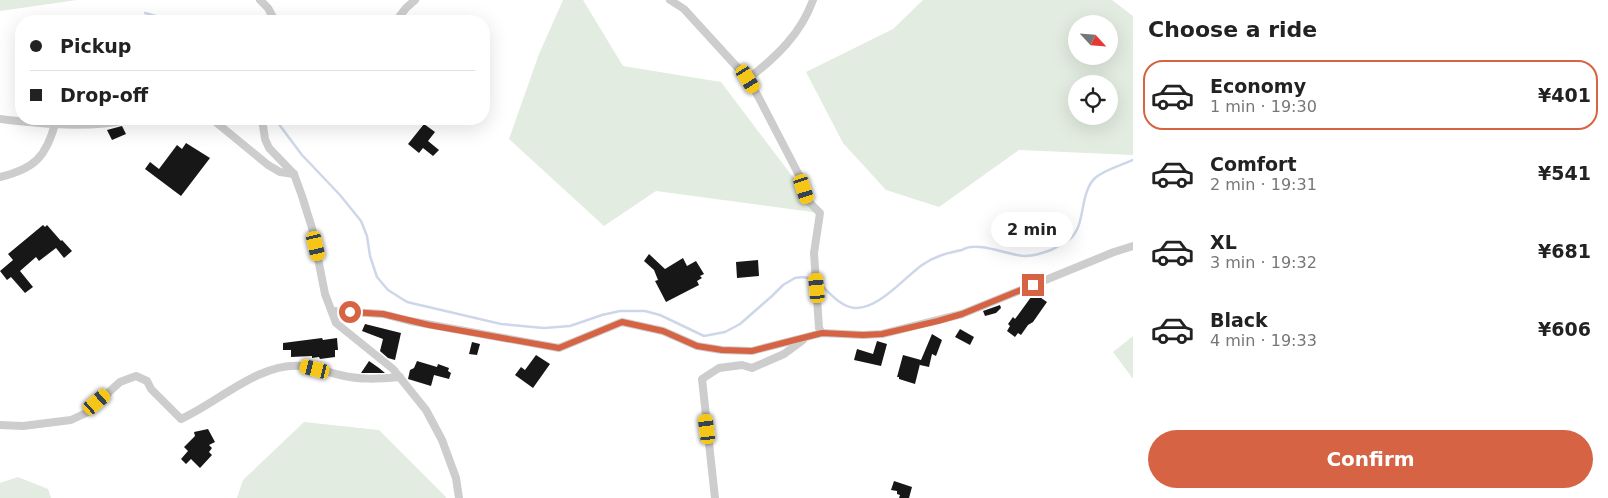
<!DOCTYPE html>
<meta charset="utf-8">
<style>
body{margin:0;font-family:"DejaVu Sans",sans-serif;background:#f6f6f6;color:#222;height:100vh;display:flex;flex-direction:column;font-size:19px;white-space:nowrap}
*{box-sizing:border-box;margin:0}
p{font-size:16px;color:#767676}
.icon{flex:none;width:28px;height:28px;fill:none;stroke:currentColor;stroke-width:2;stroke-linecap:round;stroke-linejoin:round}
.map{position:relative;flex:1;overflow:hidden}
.panel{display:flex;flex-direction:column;background:#fff;width:475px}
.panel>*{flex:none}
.hud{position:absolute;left:15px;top:15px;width:475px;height:110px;border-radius:20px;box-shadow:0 5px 20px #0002;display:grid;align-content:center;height:110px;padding:0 15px;background:#fff}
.needle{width:32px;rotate:116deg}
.buttons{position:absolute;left:1068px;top:15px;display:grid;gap:10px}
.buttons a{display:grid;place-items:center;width:50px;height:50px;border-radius:50%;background:#fff;box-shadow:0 5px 20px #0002;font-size:25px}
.end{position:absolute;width:22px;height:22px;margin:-11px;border:6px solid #d56344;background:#fff;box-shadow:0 0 0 2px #fff}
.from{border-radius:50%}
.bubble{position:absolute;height:35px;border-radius:18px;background:#fff;box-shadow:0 5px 20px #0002;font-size:16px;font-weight:800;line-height:35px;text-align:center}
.car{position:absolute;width:15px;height:30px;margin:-15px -8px;border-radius:6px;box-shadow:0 0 4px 1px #0007;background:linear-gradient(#f5c518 24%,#345 0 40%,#f5c518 0 76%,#345 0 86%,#f5c518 0)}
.hud b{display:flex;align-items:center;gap:18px;height:48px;font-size:19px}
.hud b+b{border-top:1px solid #e0e0e0}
.hud i{width:12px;height:12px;background:#222}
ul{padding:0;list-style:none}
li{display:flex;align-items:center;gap:15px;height:70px;margin:0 10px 8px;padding:0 5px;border:2px solid transparent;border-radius:20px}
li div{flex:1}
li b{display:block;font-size:19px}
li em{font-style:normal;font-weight:800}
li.active{border-color:#d56344}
li>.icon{width:45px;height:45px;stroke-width:1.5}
h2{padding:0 15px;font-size:22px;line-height:60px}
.primary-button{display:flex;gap:10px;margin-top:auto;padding:10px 15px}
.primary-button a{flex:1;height:58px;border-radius:30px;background:#d56344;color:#fff;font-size:20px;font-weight:800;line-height:58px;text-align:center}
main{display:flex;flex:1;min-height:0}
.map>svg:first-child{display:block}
</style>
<main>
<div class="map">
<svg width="1133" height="498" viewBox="0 0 1133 498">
<rect width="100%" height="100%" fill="#fff"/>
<!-- green -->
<g fill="#e3ece0" fill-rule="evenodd">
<polygon points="0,0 77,0 0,11"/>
<polygon points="563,0 583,0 623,66 721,82 820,213 656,191 604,226 509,139 539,54"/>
<path d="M923,0H1112L1133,16V155L1019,150L939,207L886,190L843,143L806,72L893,29ZM1076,24H1109V56H1076ZM1076,84H1109V116H1076Z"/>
<polygon points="1133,336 1133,379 1113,352"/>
<polygon points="304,422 379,430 445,496 446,498 237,498 243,480"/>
<polygon points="18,477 48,489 51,498 0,498 0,483"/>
</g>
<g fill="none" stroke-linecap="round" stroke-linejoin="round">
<!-- stream -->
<g stroke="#ced7e9" stroke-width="2.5">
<polyline points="145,13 159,17 169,21"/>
<polyline points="275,119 302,155 340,195 361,221 367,236 370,256 377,277 388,290 407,302 501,324 544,328 570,326 602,315 620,311 645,311 660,315 704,336 725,332 740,324 772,296 783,285 795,278 803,277 813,279"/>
<path d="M818,282C828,291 840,307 855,308C879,309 904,278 922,265C935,256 947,253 962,250C976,240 1010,256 1025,256C1034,256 1043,253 1051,250C1057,247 1066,242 1071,238C1086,224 1079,194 1095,178C1106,169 1120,166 1133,160"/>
</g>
</g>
<!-- building -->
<g fill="#171717">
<polygon points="424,124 435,132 428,141 439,150 433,156 423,148 419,153 408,144"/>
<polygon points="122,126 126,134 112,140 107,130"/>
<polygon points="186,143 210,158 181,196 145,169 150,162 159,169 177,145 182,149"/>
<polygon points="43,225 45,227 47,225 61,241 62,240 72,251 64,258 56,248 39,261 36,257 20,271 33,287 25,293 11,277 7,280 0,271 13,260 8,254"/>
<polygon points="649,254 665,269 683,258 687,266 696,261 704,274 700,276 702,278 697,281 699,285 666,302 655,281 658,280 654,270 644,261"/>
<polygon points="758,260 759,276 737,278 736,262"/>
<polygon points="1034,293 1047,302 1033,322 1028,325 1021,335 1018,333 1015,337 1007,331 1010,326 1008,324 1013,317 1015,319"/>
<polygon points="1000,305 1001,308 996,313 985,316 983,311"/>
<polygon points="365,324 401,333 395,360 388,358 380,351 383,339 362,331"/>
<polygon points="960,329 974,337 970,345 955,337"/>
<polygon points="932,334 942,340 936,356 932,354 929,367 920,365 920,364 915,384 899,379 899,377 897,377 903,355 921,360"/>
<polygon points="322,338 323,340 337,338 338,350 335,350 335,357 320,359 319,357 312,358 312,356 291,357 291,350 283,350 283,343"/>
<polygon points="877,341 887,344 881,366 854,360 857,349 873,354"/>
<polygon points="472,342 480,344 477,355 469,354"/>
<polygon points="536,355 550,364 533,388 515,375 521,367 525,370"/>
<polygon points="369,361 379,368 385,373 361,373"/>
<polygon points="417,361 437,367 438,364 449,368 448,371 451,373 449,379 434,375 431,386 408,379 410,370 414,368"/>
<polygon points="208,429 215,442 209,445 212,448 209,452 212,455 200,468 191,459 186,464 181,459 188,451 184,447 195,436 194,432"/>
<polygon points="894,481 912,487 909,498 899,498 900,495 897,494 897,491 891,490"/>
</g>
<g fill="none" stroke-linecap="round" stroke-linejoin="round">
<!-- minor -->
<g stroke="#cdcdcd" stroke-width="8">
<polyline points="260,0 268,8 275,21"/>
<polyline points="670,0 684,9 748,79 759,98 800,177 808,201 820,213 814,253 819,328 822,333"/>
<polyline points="396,21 406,8 415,0"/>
<path d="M748,79C776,57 801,34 813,0"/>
<path d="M0,119C42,124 89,129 130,119"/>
<polyline points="212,119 268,165 280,172 294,174"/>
<polyline points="262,119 265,139 269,148 294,174 302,196 312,228 325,294 336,323 393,369 426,410 442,440 456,478 459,498"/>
<path d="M0,177C34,169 46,157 55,124"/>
<polyline points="333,311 383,314 410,321 559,348 622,322 663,331 697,346 722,350 752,351 822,333 863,335 882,334 962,314 1114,252 1133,246"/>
<path d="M0,425L23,426L71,420L86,413L120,382L136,376L147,381L151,389L181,419C219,402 259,362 302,366C315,367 327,372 340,375C360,380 379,379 400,377"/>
<polyline points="715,498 702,379 719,368 742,365 752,368 784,354 803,340"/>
</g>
</g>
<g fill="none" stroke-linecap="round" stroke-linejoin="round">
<!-- route -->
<polyline stroke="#d56344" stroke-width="6" points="350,312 383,314 429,325 559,348 622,322 663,331 697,346 722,350 752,351 822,333 863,335 882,334 938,321 962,314 1033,285"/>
</g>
</svg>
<div class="buttons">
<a><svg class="needle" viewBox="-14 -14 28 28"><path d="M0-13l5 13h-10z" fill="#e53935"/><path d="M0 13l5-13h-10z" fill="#767676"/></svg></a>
<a><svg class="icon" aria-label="locate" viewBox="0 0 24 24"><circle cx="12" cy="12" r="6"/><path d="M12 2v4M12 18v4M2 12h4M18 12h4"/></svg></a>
</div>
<i class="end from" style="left:350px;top:312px"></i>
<i class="end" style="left:1033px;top:285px"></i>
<div class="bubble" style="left:991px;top:212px;width:82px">2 min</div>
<i class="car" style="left:748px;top:79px;rotate:148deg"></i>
<i class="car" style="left:804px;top:189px;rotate:162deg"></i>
<i class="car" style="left:316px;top:246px;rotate:167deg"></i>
<i class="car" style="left:817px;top:288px;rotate:355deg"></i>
<i class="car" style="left:315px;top:369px;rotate:284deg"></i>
<i class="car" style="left:97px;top:402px;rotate:49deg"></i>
<i class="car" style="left:707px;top:429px;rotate:353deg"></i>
<div class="hud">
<b><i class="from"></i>Pickup</b>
<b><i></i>Drop-off</b>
</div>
</div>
<section class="panel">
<h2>Choose a ride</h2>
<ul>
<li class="active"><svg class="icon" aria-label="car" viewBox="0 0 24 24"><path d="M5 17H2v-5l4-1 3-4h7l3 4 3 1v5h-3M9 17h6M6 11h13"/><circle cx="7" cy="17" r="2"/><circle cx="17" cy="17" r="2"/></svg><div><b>Economy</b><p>1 min · 19:30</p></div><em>¥401</em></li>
<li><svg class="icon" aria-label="car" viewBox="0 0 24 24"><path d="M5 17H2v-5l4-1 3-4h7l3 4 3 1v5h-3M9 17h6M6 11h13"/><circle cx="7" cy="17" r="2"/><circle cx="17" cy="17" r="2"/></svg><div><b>Comfort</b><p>2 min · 19:31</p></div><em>¥541</em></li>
<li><svg class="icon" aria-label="car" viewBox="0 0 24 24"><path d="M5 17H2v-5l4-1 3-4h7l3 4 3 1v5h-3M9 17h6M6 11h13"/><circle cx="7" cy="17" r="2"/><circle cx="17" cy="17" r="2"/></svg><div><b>XL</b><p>3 min · 19:32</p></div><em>¥681</em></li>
<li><svg class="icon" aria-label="car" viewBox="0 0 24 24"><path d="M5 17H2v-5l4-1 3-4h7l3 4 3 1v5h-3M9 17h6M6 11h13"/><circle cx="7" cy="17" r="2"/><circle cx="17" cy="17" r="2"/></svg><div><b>Black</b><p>4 min · 19:33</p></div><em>¥606</em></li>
</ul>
<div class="primary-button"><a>Confirm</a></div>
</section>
</main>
